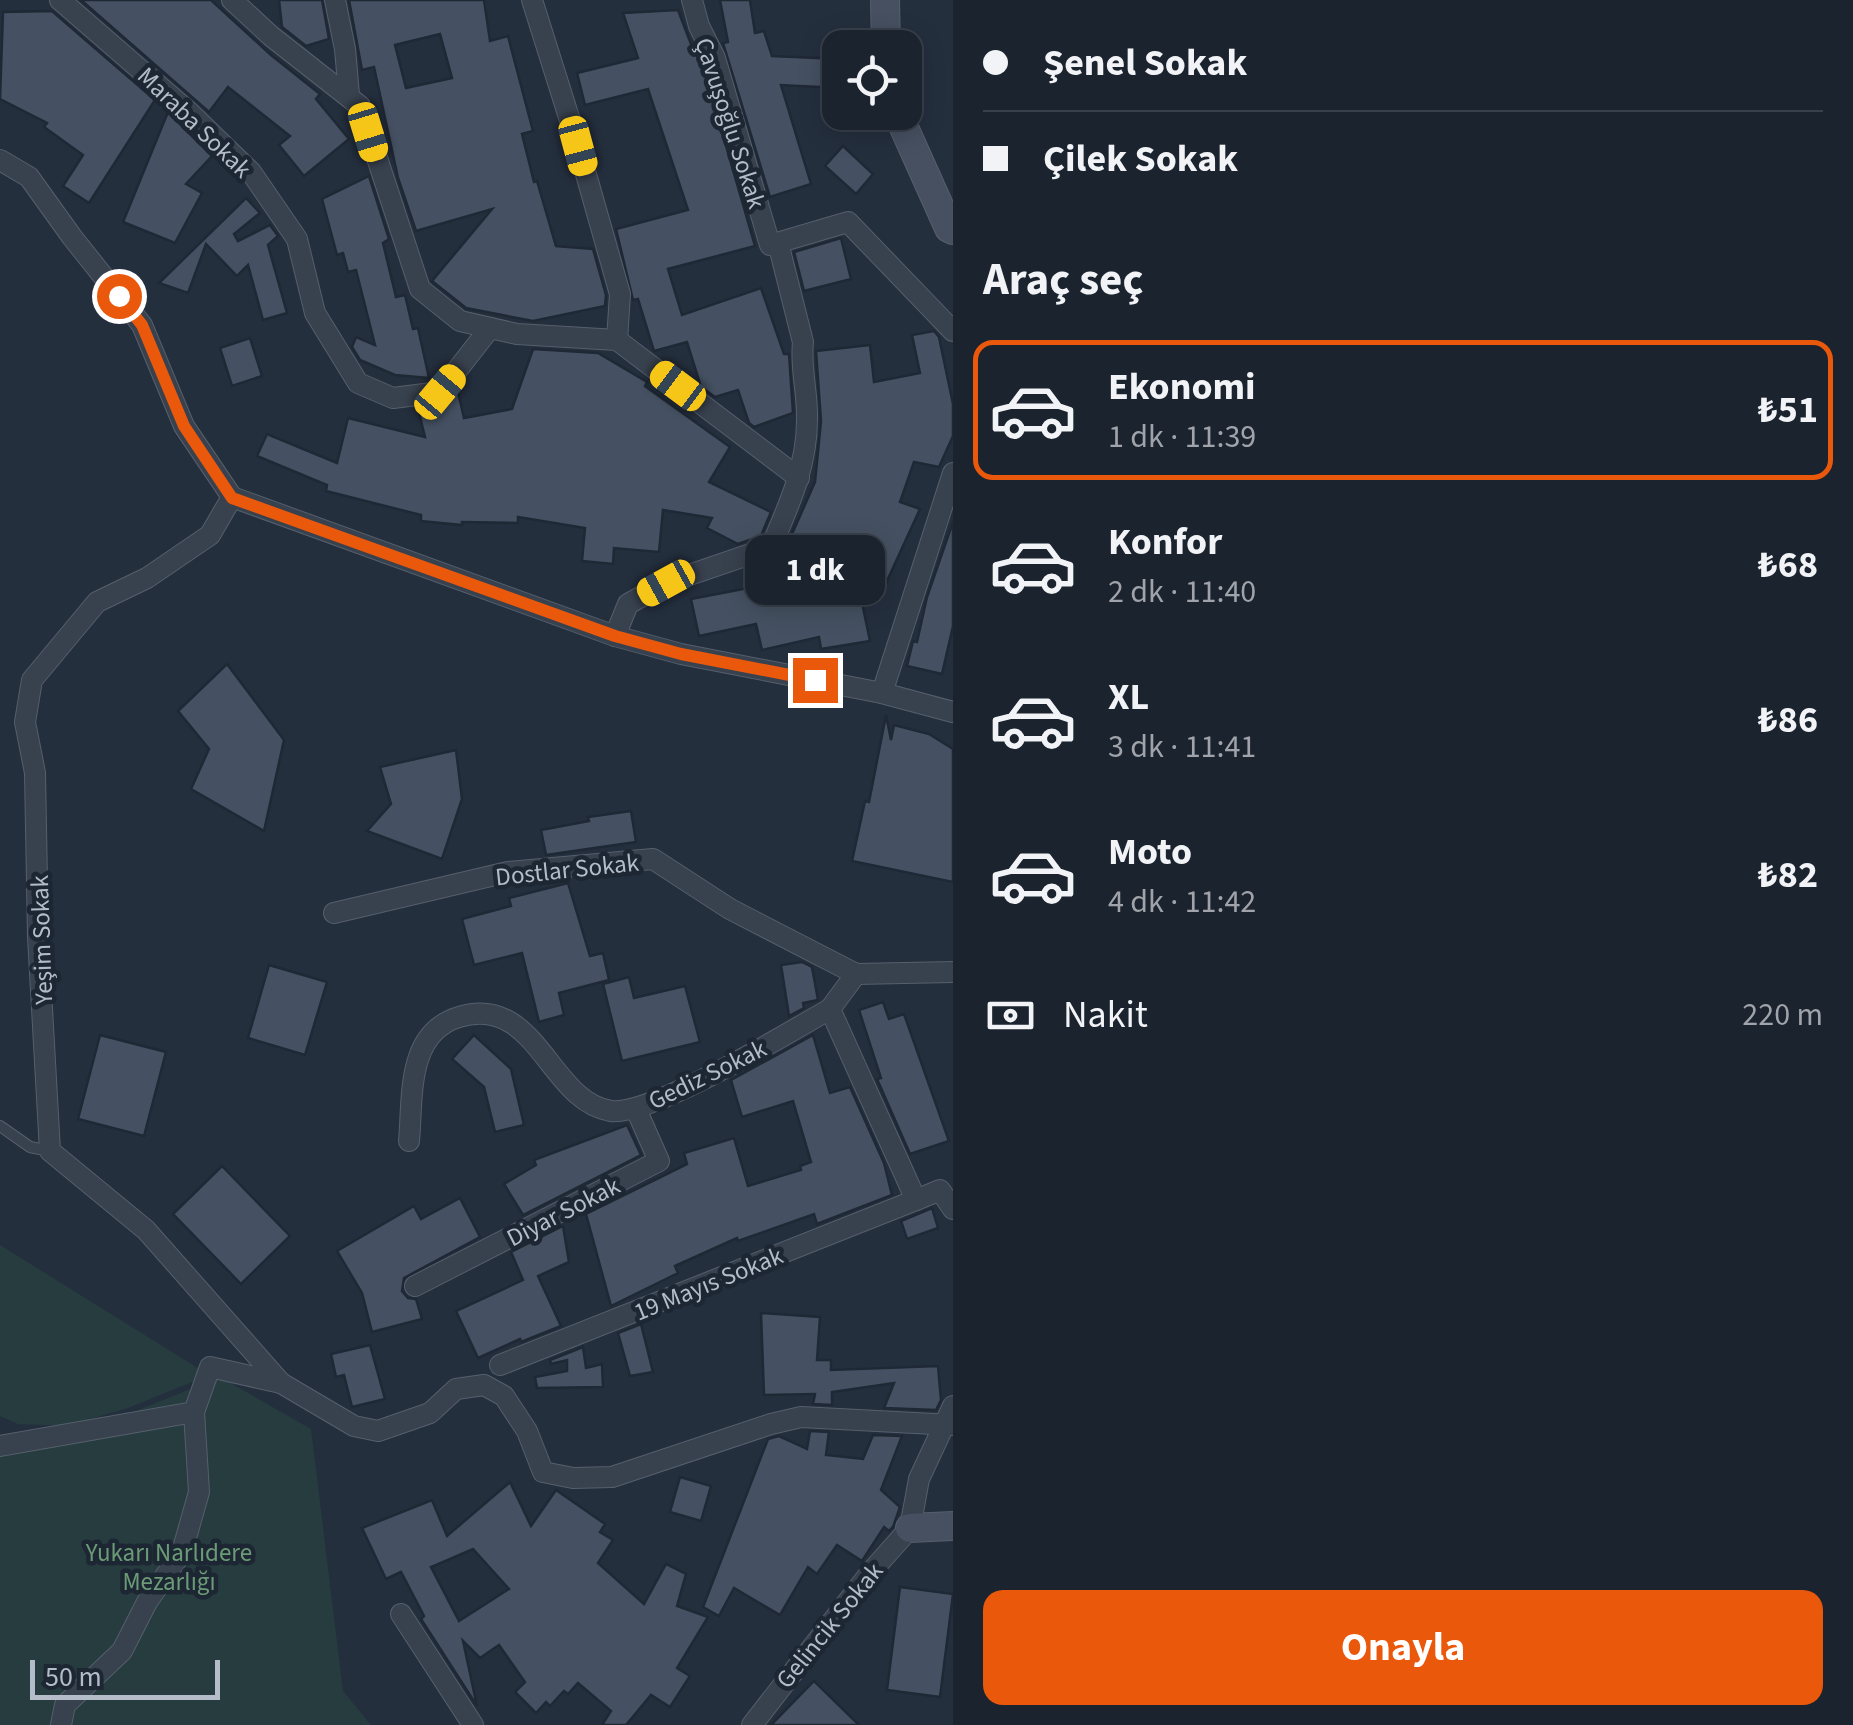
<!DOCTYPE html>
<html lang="tr">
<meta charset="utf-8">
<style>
body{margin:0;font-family:"Source Sans 3",sans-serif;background:#242b36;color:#f1f3f6;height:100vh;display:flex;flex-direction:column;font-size:38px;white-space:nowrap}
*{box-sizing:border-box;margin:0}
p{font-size:32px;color:#a0a4aa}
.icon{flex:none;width:55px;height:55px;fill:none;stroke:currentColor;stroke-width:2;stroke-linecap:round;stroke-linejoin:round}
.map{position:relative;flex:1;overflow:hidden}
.side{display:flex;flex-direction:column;background:#1b232e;width:900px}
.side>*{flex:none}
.guide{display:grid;align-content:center;height:220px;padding:0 30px;background:#1b232e}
.controls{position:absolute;left:822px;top:30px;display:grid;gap:20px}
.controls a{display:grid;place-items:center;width:100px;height:100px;border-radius:20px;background:#1b232e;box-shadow:0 5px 25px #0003,0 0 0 2px #39404a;font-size:50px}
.scale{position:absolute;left:30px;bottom:25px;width:190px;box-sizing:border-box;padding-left:10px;border:5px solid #b4bcc9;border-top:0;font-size:28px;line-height:35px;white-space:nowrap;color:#b4bcc9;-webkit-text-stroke:8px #1d2633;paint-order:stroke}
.end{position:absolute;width:45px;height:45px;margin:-22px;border:12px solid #ea580c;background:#fff;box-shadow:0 0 0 5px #fff}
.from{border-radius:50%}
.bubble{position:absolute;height:70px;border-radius:20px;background:#1b232e;box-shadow:0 5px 25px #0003,0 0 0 2px #39404a;font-size:32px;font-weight:700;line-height:70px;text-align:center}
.car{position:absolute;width:30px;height:60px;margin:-30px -15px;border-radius:12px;box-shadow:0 0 8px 2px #0007;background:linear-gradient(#f5c518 24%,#345 0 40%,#f5c518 0 76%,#345 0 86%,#f5c518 0)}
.guide b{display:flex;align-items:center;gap:35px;height:95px;font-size:38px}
.guide b+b{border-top:2px solid #39404a}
.guide i{width:25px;height:25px;background:#f1f3f6}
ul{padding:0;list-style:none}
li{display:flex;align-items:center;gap:30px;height:140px;margin:0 20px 15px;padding:0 10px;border:5px solid transparent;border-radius:20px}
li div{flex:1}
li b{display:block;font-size:38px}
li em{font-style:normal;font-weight:700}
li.current{border-color:#ea580c}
li>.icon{width:90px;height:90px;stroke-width:1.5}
h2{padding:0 30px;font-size:45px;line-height:120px}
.pay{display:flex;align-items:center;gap:25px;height:110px;padding:0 30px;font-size:38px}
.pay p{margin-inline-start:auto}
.primary-button{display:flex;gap:20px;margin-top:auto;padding:20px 30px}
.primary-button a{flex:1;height:115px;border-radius:20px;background:#ea580c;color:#fff;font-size:40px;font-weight:700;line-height:115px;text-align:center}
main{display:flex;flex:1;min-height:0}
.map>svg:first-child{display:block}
</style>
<main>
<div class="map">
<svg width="953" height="1725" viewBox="0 0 953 1725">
<rect width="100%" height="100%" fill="#242f3e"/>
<!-- green -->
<polygon fill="#263c3f" points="0,1245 209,1375 128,1408 76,1423 111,1421 220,1377 311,1429 343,1691 371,1725 0,1725 0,1435 68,1426 18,1424 0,1416"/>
<!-- building -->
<g fill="#455162" stroke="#1f2835" stroke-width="2.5" fill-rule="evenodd">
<polygon points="81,0 211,0 271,55 320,94 316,99 349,139 304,176 279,145 290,136 228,87 209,112"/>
<polygon points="279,0 322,0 329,39 306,46 282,27"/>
<path d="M349,0H484L490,41L508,36L533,131L522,134L534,182L537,181L556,246L593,249L606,295L605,306L533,321L466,308L432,281L492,209L416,231L398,178L374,67L362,70ZM440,34L452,78L406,88L395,45Z"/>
<polygon points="720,0 750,0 755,33 764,31 772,56 840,59 840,88 781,85 811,184 770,197 723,43 728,42"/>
<polygon points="678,10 694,52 696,52 702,63 755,246 668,269 682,315 761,288 784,354 789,354 793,413 754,427 749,423 738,390 715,397 701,387 687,342 654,351 638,299 633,300 616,229 688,210 648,89 585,105 577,73 638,58 623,13"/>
<polygon points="52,11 155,100 89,203 63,186 83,155 44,127 47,123 0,99 3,12"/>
<polygon points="168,112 212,156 186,184 202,193 175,243 123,222"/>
<polygon points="843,146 873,174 856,194 825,166"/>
<polygon points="369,176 389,239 383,243 396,297 405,295 413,329 418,328 429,378 395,375 360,360 352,347 356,337 375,345 356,270 348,272 343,253 337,255 322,199"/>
<polygon points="246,198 260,213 234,234 238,241 270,225 278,236 268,245 287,313 263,320 248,265 237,276 206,244 188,293 159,283"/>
<polygon points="841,238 851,279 804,291 794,252"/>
<polygon points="934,331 939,337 953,404 953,436 939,467 914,462 900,502 920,509 881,594 858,583 870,641 821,649 819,637 762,650 756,624 699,636 691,599 806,577 773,561 784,552 815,482 821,421 816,351 870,345 874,382 920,373 912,335"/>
<polygon points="250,338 262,376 232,386 220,348"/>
<polygon points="533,349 598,353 647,382 645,386 730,447 709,482 771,512 761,536 738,544 707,528 712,518 663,510 659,552 614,548 613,564 582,561 585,528 518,517 518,523 462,522 462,525 421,521 421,515 326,491 327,485 257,456 267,434 337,463 348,418 425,437 418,409 443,405 458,392 464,418 512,409"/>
<polygon points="953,522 953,626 942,674 907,666 913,641 917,642 927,597"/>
<polygon points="227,664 284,740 264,831 191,789 209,749 178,711"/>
<polygon points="886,715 891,740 894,725 929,734 953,749 953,882 852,861 865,801 869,802"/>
<polygon points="456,750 462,799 442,859 367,831 391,804 380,767"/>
<polygon points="631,811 636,842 546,855 541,830 589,821 588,817"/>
<polygon points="568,883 590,956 603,953 609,980 559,993 564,1015 539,1022 522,953 474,965 462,919 511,906 509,898"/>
<polygon points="802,962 812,967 818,1000 803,1003 804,1008 789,1016 781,965"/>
<polygon points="269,965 327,982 305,1055 248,1038"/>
<polygon points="629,977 634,998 685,986 700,1042 622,1061 603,984"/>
<polygon points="883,1002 889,1019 904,1014 949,1141 910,1154 877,1079 881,1078 859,1010"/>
<polygon points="100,1035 166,1052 144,1136 78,1119"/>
<polygon points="474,1035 511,1069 524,1125 495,1132 484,1087 452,1059"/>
<polygon points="813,1035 830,1093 850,1087 884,1163 892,1195 817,1224 814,1214 738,1241 737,1238 675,1266 678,1273 611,1306 586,1214 687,1164 684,1153 734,1138 748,1186 801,1170 800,1166 811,1162 793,1101 742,1117 731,1080"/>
<polygon points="627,1125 641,1155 523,1215 504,1184 536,1165 534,1160"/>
<polygon points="222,1166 290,1236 241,1284 173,1214"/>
<polygon points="460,1198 480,1237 404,1278 402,1291 408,1298 416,1299 422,1319 372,1332 362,1293 337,1251 414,1206 421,1219"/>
<polygon points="932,1208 938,1228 907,1239 901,1221"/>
<polygon points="563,1226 569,1262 538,1276 561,1326 521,1342 520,1339 478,1358 456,1311 523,1280 511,1252"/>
<polygon points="761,1313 820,1317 817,1360 831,1360 831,1370 938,1366 941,1400 936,1410 884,1408 894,1383 832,1392 832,1405 813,1404 815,1394 764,1395"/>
<polygon points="641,1324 653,1372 630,1376 618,1333"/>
<polygon points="370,1345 385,1399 352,1407 344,1375 336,1377 331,1354"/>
<polygon points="583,1347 586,1368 602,1364 603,1387 537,1388 535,1377 567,1371 567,1360 551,1364 550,1360"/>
<polygon points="810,1431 829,1432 826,1455 863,1459 873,1435 902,1436 881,1490 900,1507 893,1527 889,1531 884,1527 862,1561 837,1545 817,1574 808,1567 780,1615 734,1588 719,1616 703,1607 768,1439 779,1436 807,1449"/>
<polygon points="680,1477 711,1486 701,1521 670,1512"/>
<path d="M510,1482L531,1526L556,1490L605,1524L600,1532L613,1540L598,1563L644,1604L666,1564L686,1574L677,1606L708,1617L677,1668L690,1676L670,1707L651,1695L626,1725H602L611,1711L578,1683L568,1694L564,1691L550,1706L546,1702L536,1713L515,1692L525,1682L499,1645L480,1658L463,1641L477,1706L421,1619L424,1616L401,1572L386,1579L362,1528L432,1500L447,1536ZM473,1549L509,1589L459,1621L431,1567Z"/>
<polygon points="900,1587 953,1594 940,1697 887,1690"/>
<polygon points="814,1681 859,1725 771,1725"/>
</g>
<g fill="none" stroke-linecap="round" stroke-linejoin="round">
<!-- lane casing -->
<g stroke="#565f6c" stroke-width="12">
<polyline id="lane" points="0,1126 30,1147 50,1151"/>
</g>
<!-- street casing -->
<g stroke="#565f6c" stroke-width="22">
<g id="street">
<polyline points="60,0 188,111 251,172 297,239 315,313 358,383 393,398 440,392 490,328"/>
<polyline points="232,0 271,36 360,106 420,289 460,321 517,334 617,340 799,478"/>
<polyline points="335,0 345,49 349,95"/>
<polyline points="532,0 578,146 620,294 617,340"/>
<polyline points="692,0 699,26 715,58 770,245 848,222 953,331"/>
<polyline points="0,160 29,177 72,237 142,325 184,426 232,497"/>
<polyline points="232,497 210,535 147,578 97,602 32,680 25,722 35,773 38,937 50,1151 146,1230 281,1383"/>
<polyline points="232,497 615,636 681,654 882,693 953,712"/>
<path d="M615,636L628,604L666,583L771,547C789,505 807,466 807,420C808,393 800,368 803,342L778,243"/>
<polyline points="882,693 953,473"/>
<polyline points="334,913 508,872 653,859 730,909 856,974 953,972"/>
<polyline points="856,974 830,1009 916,1200 940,1190 953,1209"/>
<path d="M409,1141C413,1097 406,1033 459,1017C537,993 549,1102 611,1111C652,1116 789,1032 830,1009"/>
<polyline points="415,1286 659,1161 636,1109"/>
<polyline points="500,1365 916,1200"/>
<polyline points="194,1412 210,1367 281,1383 354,1426 378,1431 430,1413 456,1389 484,1385 504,1396 527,1431 543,1472 573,1478 612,1477 771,1424 801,1417 953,1425"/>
<polyline points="0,1446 194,1412 199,1492 182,1552 147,1602 122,1651 65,1705 61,1725"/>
<polyline points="401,1614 473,1725"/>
<polyline points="752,1725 870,1573 910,1528 919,1479 953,1406"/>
</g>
</g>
<!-- secondary casing -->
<g stroke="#565f6c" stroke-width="30">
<g id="secondary">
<polyline points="885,0 886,48"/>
<polyline points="897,112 949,228 953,230"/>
<polyline points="910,1528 953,1526"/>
</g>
</g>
<!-- lane -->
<use href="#lane" stroke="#38414e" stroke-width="10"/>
<!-- street -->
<use href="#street" stroke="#38414e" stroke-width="20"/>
<!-- secondary -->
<use href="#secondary" stroke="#465061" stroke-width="28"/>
</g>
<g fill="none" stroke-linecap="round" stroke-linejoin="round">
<!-- route -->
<polyline stroke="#ea580c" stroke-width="12" points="119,296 142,325 184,426 232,498 615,636 681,654 815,680"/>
</g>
<g text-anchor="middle" stroke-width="9" stroke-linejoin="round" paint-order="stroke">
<!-- street labels -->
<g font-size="25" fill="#b4bcc9" stroke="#1d2633">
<text transform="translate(195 122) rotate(44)" y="9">Maraba Sokak</text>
<text transform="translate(731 123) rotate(72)" y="9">Çavuşoğlu Sokak</text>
<text transform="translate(567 869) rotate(-6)" y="9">Dostlar Sokak</text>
<text transform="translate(41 940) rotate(-92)" y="9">Yeşim Sokak</text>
<text transform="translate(707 1074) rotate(-26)" y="9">Gediz Sokak</text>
<text transform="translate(563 1211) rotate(-27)" y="9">Diyar Sokak</text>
<text transform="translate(708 1283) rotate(-22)" y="9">19 Mayıs Sokak</text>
<text transform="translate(829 1625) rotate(-51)" y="9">Gelincik Sokak</text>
</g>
<!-- park labels -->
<g font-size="25" fill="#6b9a76" stroke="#1d2633">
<text x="169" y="1561">Yukarı Narlıdere<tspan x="169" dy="29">Mezarlığı</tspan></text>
</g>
</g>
</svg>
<div class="controls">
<a><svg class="icon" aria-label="locate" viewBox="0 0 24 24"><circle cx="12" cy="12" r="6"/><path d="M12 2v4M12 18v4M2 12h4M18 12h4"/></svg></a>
</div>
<div class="scale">50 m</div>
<i class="end from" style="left:119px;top:296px"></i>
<i class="end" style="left:815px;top:680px"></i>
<div class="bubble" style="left:745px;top:535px;width:140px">1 dk</div>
<i class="car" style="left:368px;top:132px;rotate:163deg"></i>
<i class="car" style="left:578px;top:146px;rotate:165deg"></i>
<i class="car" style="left:678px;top:386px;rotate:307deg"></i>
<i class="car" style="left:440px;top:392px;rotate:40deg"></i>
<i class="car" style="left:666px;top:583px;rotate:241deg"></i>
</div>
<section class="side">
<div class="guide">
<b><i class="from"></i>Şenel Sokak</b>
<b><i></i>Çilek Sokak</b>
</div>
<h2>Araç seç</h2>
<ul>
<li class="current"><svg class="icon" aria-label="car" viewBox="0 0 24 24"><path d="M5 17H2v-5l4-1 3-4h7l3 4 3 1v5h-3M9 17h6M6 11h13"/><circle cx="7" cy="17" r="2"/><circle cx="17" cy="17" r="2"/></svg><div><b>Ekonomi</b><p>1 dk · 11:39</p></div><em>₺51</em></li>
<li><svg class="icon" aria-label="car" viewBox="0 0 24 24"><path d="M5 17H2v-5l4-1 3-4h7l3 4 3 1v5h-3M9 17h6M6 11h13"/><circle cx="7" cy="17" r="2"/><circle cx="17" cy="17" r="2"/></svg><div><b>Konfor</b><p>2 dk · 11:40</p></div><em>₺68</em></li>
<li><svg class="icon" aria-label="car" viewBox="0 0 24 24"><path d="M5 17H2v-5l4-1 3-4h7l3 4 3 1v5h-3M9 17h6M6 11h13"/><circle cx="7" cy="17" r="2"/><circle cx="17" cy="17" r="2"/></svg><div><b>XL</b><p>3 dk · 11:41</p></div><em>₺86</em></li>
<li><svg class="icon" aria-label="car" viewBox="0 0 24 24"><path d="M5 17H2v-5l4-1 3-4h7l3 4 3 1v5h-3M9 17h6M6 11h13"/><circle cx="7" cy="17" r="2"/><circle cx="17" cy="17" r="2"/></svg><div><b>Moto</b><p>4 dk · 11:42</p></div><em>₺82</em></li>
</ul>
<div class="pay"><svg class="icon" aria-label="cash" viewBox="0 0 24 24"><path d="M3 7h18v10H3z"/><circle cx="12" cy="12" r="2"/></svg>Nakit<p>220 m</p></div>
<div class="primary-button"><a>Onayla</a></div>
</section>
</main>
